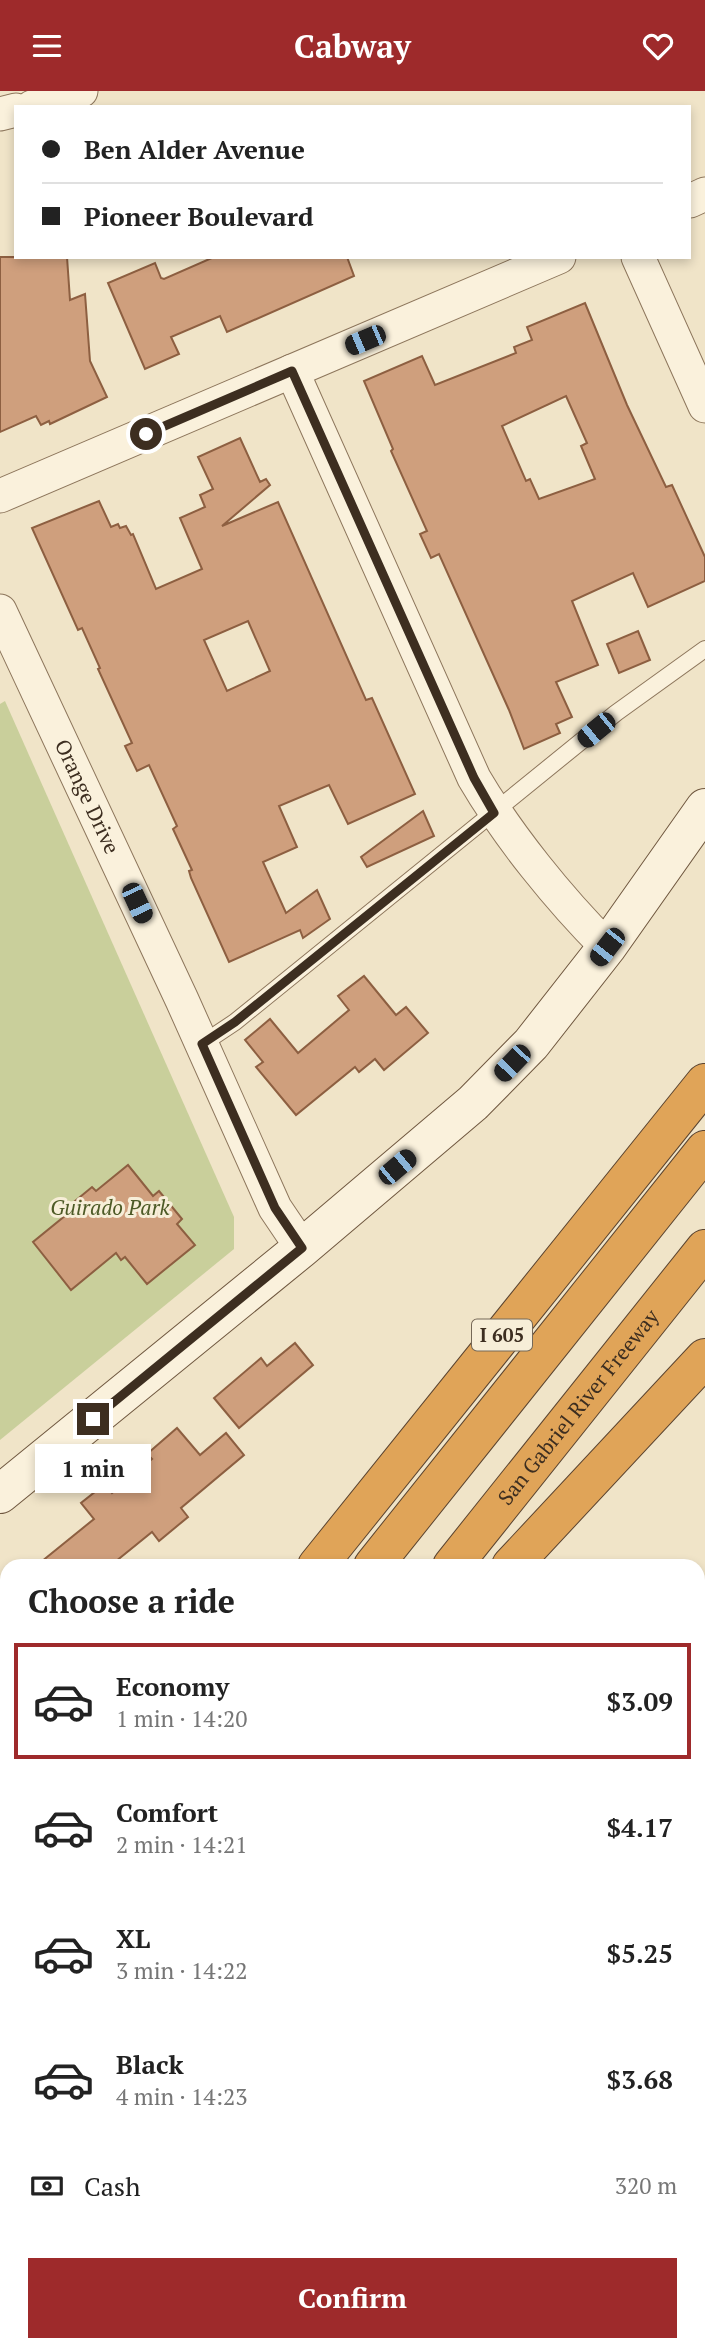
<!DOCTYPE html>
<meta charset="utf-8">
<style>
body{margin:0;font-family:"PT Serif",serif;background:#f6f6f6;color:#222;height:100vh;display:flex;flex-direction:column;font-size:26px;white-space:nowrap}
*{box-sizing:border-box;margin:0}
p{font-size:23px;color:#767676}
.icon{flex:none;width:38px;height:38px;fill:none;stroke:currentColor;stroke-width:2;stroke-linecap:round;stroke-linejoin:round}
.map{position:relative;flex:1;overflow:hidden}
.details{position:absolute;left:0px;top:1468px;width:705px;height:793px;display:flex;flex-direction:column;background:#fff;border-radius:21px 21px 0 0;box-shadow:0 4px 10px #0003}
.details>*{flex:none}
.top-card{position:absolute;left:14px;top:14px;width:677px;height:154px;border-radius:0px;box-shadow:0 4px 10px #0003;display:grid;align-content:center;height:154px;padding:0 28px;background:#fff}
.end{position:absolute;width:32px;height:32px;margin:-16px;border:9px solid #3d2e20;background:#fff;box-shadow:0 0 0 4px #fff}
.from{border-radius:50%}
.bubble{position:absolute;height:49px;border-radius:0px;background:#fff;box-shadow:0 4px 10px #0003;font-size:23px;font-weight:600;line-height:49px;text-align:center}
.car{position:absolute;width:21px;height:42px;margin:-21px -10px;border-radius:9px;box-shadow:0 0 5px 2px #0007;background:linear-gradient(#222 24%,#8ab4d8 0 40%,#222 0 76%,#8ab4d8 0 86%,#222 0)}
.top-card b{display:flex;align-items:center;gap:24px;height:66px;font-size:26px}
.top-card b+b{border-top:2px solid #e0e0e0}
.top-card i{width:18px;height:18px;background:#222}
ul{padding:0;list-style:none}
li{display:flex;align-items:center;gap:21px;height:116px;margin:0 14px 10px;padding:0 14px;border:4px solid transparent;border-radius:0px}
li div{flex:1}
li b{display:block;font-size:26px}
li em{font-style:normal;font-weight:600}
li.current{border-color:#9e2a2b}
li>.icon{width:63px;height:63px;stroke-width:1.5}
h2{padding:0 28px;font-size:32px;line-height:84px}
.pay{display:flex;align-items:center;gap:18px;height:77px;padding:0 28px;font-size:26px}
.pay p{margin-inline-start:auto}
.primary-button{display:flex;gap:14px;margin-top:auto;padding:14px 28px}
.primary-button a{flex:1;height:80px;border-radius:0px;background:#9e2a2b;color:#fff;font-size:28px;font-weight:600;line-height:80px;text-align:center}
header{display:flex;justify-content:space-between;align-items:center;height:91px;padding:0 28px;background:#9e2a2b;color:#fff;font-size:32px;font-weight:600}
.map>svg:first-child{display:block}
</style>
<header><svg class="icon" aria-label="menu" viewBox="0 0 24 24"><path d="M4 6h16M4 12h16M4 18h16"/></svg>Cabway<svg class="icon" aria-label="heart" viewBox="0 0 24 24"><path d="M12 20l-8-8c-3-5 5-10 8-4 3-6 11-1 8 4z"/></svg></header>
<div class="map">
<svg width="705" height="2260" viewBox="0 0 705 2260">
<rect width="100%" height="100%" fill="#f0e4c8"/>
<!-- green -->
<g fill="#c9cf9b">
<polygon points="5,610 234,1126 234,1158 0,1349 0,613"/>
<polygon points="80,2254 417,2254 422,2260 78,2260"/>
</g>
<!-- building -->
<g fill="#cf9f7d" stroke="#8d5f41" stroke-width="2" fill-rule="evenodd">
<polygon points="0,166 67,166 70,209 85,203 90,270 107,306 50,333 49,330 41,334 36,325 0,341"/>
<polygon points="214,166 347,166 354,185 227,241 220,225 171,246 179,263 145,278 108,192 155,172 161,187 164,188"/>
<path d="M585,212L627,314L666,396L672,394L705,466V490L648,516L633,482L572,510L598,574L556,591L572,626L556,633L560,642L524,658L509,619L439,463L431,467L420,443L427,440L391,360L393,358L364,290L422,265L435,294L516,262L514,256L532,249L527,236ZM566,305L587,352L581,355L595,388L539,408L530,388L526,390L502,335Z"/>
<path d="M240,347L260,391L266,388L270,394L222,435L278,411L366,609L372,607L415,703L348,733L329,694L279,715L297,756L263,771L286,822L317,799L330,828L303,847L300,839L229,871L191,787L189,780L192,779L173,738L177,735L149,674L137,680L125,655L132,652L98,578L100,577L82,537L78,539L32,437L99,410L111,436L118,433L120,437L126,435L131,444L133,443L156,498L202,478L180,427L205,416L200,404L213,398L198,366ZM248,530L270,580L227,600L204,549Z"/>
<polygon points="638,540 650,569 619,582 607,553"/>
<polygon points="423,720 434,745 367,776 361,766"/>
<polygon points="364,885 396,924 406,916 428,942 384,979 375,968 359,981 355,976 296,1024 256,976 263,971 245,949 270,928 298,962 349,919 338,905"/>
<polygon points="128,1074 153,1105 159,1100 182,1128 177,1133 195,1154 147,1193 125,1166 121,1169 116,1162 71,1199 33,1151 77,1115 74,1111 92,1096 96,1100"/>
<polygon points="295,1252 313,1274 239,1337 214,1307 261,1267 267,1275"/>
<polygon points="177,1337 200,1364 226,1342 244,1364 181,1417 188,1426 159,1450 152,1441 110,1475 36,1475 94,1428 81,1412 105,1393 112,1402 152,1368 147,1363"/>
</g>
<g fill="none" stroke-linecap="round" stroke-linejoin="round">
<!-- lane casing -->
<g stroke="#8d765c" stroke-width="18">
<g id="lane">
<polyline points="202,953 235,931 616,622 705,558"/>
<polyline points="698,1518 705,1525"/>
<polyline points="698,1561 705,1554"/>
</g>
</g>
<!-- street casing -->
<g stroke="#8d765c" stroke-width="35">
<g id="street">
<polyline points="32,16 81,0"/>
<polyline points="0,23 16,19"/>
<polyline points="690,110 705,103"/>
<polyline points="638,166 705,315"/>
<path d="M292,280L474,687C508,745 559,808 607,856"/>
<polyline points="0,405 559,166"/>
<path id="s1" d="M0,520L182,909L275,1117L302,1157"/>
<polyline points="698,1675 705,1684"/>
<polyline points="698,2185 705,2178"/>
<polyline points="629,2260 635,2254"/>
</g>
</g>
<!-- secondary casing -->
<g stroke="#6f573f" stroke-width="40">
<polyline id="secondary" points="0,1403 302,1157 473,1012 531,953 607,856 705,717"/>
</g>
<!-- highway casing -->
<g stroke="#5b4430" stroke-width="40">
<g id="highway">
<polyline points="317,1475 705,992"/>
<polyline points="373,1475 705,1059"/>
<path id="s2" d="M452,1475L705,1158"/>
<polyline points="511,1475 705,1267"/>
<polyline points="0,1873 7,1864"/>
<polyline points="0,1977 7,1968"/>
<polyline points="0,2046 7,2037"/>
</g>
</g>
<!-- lane -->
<use href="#lane" stroke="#faf1dc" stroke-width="16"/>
<!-- street -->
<use href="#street" stroke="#faf1dc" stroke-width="33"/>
<!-- secondary -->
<use href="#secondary" stroke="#faf1dc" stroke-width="38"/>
<!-- highway -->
<use href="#highway" stroke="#e0a458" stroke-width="38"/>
</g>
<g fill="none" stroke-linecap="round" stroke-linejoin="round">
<!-- route -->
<polyline stroke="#3d2e20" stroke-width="9" points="93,1328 302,1157 275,1117 202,953 235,931 494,722 474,687 292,280 146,343"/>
</g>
<g text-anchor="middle" stroke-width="6" stroke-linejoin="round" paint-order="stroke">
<!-- shield labels -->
<rect fill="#f7eed8" stroke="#756857" stroke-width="2" x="472" y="1228.5" width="60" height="31" rx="5"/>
<g font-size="19" font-weight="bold" fill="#3d2e20">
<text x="502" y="1251">I 605</text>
</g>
<!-- street labels -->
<g font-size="21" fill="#3d2e20" stroke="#f7eed8">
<text dy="7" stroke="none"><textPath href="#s1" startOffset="205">Orange Drive</textPath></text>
<text dy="7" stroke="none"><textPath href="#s2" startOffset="203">San Gabriel River Freeway</textPath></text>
</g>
<!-- park labels -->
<g font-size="21" font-style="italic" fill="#4d5a26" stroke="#f7eed8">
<text x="110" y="1124">Guirado Park</text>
</g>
</g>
</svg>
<i class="end from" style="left:146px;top:343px"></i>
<i class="end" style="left:93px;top:1328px"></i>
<div class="bubble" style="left:35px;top:1353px;width:116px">1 min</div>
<i class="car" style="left:365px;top:249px;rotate:247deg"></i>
<i class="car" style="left:596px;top:639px;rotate:231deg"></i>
<i class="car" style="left:137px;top:812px;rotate:155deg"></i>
<i class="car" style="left:607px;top:856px;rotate:218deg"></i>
<i class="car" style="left:512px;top:972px;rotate:224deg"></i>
<i class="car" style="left:397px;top:1076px;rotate:50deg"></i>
<div class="top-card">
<b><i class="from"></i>Ben Alder Avenue</b>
<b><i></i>Pioneer Boulevard</b>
</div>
<section class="details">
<h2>Choose a ride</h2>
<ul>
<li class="current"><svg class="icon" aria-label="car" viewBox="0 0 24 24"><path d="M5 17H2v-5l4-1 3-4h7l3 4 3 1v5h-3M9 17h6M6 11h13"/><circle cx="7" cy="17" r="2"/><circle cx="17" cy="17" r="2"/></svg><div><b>Economy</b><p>1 min · 14:20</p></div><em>$3.09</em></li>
<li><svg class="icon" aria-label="car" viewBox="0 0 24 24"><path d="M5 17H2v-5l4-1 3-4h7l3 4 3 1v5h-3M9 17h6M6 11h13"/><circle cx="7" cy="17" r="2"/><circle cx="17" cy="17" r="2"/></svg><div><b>Comfort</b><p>2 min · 14:21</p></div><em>$4.17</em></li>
<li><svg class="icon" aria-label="car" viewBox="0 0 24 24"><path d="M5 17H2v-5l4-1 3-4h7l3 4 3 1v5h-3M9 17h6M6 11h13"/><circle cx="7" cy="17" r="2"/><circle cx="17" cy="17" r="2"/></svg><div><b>XL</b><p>3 min · 14:22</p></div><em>$5.25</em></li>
<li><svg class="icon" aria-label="car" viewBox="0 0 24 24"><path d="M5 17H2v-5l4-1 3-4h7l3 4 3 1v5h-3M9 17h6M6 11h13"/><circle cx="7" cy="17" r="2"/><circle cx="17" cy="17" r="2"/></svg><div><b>Black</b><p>4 min · 14:23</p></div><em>$3.68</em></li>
</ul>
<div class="pay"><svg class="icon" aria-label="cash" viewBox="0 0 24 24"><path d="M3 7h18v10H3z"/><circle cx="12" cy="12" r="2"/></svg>Cash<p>320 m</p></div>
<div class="primary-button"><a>Confirm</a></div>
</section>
</div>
